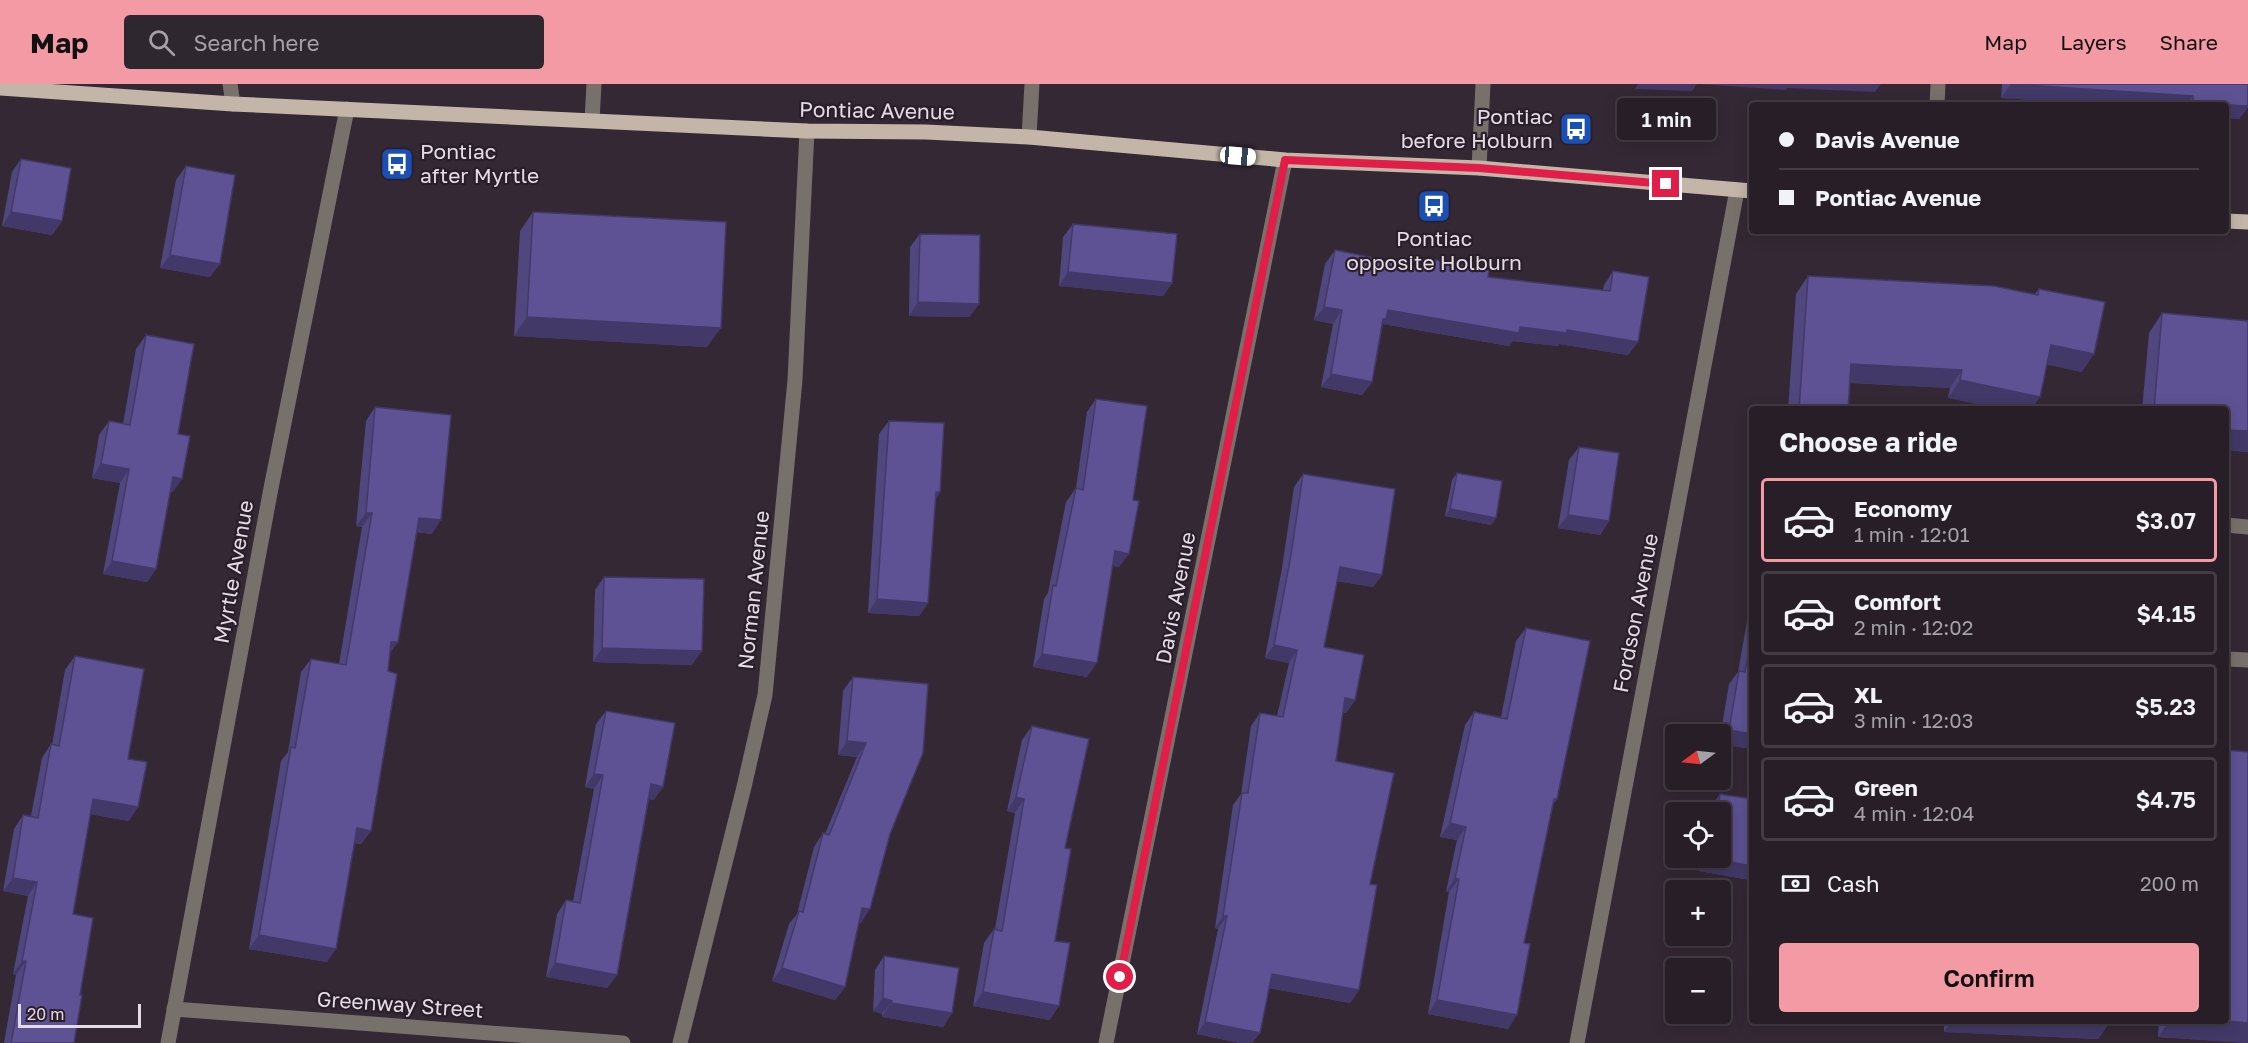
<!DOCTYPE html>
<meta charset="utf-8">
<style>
body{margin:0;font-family:"Golos Text",sans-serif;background:#2f272f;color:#f1f3f6;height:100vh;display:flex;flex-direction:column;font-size:22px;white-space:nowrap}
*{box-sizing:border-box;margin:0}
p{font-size:20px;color:#a4a2a7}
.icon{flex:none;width:33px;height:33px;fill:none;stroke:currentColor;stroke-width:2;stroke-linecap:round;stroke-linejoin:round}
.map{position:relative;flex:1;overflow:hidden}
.side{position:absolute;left:1749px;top:322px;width:480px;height:618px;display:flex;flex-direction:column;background:#271e27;border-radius:6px;box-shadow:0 3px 15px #0003,0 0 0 2px #433c44}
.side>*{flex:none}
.top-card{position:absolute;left:1749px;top:18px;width:480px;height:132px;border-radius:6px;box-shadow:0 3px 15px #0003,0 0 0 2px #433c44;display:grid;align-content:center;height:132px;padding:0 30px;background:#271e27}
.needle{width:39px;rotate:255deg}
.buttons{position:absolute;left:1665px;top:640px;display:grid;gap:12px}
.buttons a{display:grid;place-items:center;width:66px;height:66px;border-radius:6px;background:#271e27;box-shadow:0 3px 15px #0003,0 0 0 2px #433c44;font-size:30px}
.scale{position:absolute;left:18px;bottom:15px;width:123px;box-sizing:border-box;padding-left:6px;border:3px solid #e4dce4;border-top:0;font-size:16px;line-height:21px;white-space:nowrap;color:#e4dce4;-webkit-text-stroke:4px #2a1e2a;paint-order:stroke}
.end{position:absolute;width:27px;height:27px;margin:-14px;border:8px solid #e11d48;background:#fff;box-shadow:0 0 0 3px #fff}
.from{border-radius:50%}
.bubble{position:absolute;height:42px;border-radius:6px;background:#271e27;box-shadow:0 3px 15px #0003,0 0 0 2px #433c44;font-size:20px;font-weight:600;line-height:42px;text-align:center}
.car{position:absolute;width:18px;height:36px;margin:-18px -9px;border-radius:8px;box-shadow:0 0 4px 2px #0007;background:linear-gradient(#fff 24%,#345 0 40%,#fff 0 76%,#345 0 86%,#fff 0)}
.top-card b{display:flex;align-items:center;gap:21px;height:57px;font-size:22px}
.top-card b+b{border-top:2px solid #433c44}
.top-card i{width:15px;height:15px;background:#f1f3f6}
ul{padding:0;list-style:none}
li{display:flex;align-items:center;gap:18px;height:84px;margin:0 12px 9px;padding:0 18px;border:3px solid #433c44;border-radius:6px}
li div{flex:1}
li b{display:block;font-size:22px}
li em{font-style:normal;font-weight:600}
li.on{border-color:#f49aa5}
li>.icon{width:54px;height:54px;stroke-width:1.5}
h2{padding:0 30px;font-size:27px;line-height:72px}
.pay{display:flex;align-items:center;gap:15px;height:66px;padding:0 30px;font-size:22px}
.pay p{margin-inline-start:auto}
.cta{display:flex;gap:12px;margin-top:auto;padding:12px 30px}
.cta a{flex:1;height:69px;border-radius:6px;background:#f49aa5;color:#111;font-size:24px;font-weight:600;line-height:69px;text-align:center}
header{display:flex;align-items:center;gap:36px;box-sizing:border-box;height:84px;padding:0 30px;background:#f49aa5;color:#111}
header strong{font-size:28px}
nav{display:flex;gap:33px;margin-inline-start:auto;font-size:21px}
.search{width:420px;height:54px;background:#2f272f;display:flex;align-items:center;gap:15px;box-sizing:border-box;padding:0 21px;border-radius:6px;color:#a4a2a7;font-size:22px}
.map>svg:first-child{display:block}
</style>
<header>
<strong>Map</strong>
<div class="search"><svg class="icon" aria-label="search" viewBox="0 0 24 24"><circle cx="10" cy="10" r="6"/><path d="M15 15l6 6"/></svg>Search here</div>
<nav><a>Map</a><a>Layers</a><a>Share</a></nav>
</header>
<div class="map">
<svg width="2248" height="959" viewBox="0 0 2248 959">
<rect width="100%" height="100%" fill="#342834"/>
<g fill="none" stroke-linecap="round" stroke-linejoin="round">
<!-- minor -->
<g stroke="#78716b" stroke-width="15">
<polyline points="230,0 233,20"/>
<polyline points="1937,21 1938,0"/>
<polyline points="592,36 594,0"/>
<polyline points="1029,53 1032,0"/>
<polyline points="1479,84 1483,0"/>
<polyline points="2226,441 2248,443"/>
<polyline points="2226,575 2248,576"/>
<polyline points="174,925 623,959"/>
<polyline points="168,959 271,404 347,25"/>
<polyline points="680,959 744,703 765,611 795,296 807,47"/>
<polyline points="1106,959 1285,76"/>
<polyline points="1577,959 1737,106"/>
</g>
<!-- major -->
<g stroke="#c3b6a9" stroke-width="15">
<polyline points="0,4 233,20 807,47 926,48 1029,53 1285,76 1479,84 1752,107"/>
<polyline points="2226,137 2248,138"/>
</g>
</g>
<!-- wall -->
<g fill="#51477f">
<polygon points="2002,0 2248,0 2248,23 2239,35 2226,21 2112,21 2001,14"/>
<polygon points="21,75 62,137 52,151 2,142 12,88"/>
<polygon points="186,82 210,193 160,184 176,96"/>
<polygon points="533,128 707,263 514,252 520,147"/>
<polygon points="1073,140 1172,199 1163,212 1059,202 1063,153"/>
<polygon points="920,150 979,220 969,233 909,232 910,163"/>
<polygon points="1335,166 1424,184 1430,175 1488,193 1603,206 1604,201 1613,187 1638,258 1628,271 1559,260 1558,262 1513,257 1509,262 1383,240 1372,298 1362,311 1321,303 1333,240 1314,236 1325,180"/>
<polygon points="1808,192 2034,211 2039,205 2082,288 2047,280 1948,314 1950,304 1850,299 1848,326 1788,326 1796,210"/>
<polygon points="2162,229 2248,237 2248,368 2226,366 2226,326 2142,326 2149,249"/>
<polygon points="146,251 178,350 173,408 170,408 156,485 147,498 103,490 120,399 92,394 99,351 109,337 123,340 136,265"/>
<polygon points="1096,315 1119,483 1113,482 1087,593 1033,583 1044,515 1048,509 1066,418 1076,404 1087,328"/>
<polygon points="375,323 432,450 416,448 398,558 389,570 371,747 361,760 354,759 327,878 249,865 281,677 288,668 301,588 311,575 339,580 362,443 356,442 366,337"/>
<polygon points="889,337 940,408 935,416 928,519 919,532 868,529 879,350"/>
<polygon points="1579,363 1609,437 1600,451 1558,444 1569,376"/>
<polygon points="1457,389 1496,434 1491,441 1445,432 1452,396"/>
<polygon points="1303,390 1382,491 1373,503 1337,497 1324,563 1355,616 1346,629 1343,628 1336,677 1370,800 1359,906 1350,919 1269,904 1260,949 1252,959 1240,959 1197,950 1218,845 1215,844 1233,721 1241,710 1251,642 1260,629 1277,632 1289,579 1265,574 1282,484 1294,403"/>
<polygon points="604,493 692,581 593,578 595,506"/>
<polygon points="1752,521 1752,665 1720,660 1720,654 1729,600 1738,588 1749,526"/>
<polygon points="1526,544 1557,715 1552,722 1524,859 1508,945 1428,930 1449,808 1446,808 1457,756 1440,753 1465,641 1474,628 1501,633 1516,557"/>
<polygon points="75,572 128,675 129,737 90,730 73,830 80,911 74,959 4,959 16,891 13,890 28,812 3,807 14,745 23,731 31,732 42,674 51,660 52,661 65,586"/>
<polygon points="853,593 890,750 861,839 858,839 845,903 835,916 772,897 789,840 797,830 814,763 823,749 825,750 857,673 838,671 843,607"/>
<polygon points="606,627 654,716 649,715 617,891 607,904 546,893 557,830 566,816 573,817 594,705 585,703 596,640"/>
<polygon points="1032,642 1065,764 1055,857 1050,936 973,922 984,859 994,845 995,845 1015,729 1007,727 1022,656"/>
<polygon points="1720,710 1752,715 1752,793 1750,796 1699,787 1701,774 1720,774 1720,729 1710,729 1711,723"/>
<polygon points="884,872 952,929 943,943 882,933 882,930 873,927 875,886"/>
<polygon points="1944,938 2110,938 2098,955 1944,948"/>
<polygon points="2159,938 2226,938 2248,959 2158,953"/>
</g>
<!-- shaded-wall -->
<g fill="#423968">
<polygon points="1638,0 1881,0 1875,8 1787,4 1786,6 1697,0 1692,7 1635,5"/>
<polygon points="2011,0 2193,12 2187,21 2112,21 2001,14"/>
<polygon points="2248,12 2248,23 2239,35 2226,35 2226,21 2192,21 2193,19"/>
<polygon points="11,128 62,137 52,151 2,142"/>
<polygon points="170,171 220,180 210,193 160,184"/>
<polygon points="1068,188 1172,199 1163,212 1059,202"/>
<polygon points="918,218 979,220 969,233 909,232"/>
<polygon points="1324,223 1342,226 1333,240 1314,236"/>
<polygon points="1388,226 1520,243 1567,246 1638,258 1628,271 1559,260 1558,262 1513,257 1509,262 1383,240 1376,249"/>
<polygon points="527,233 721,244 707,263 514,252"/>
<polygon points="2051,261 2094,270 2082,288 2038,279"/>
<polygon points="1851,280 1962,286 1950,304 1838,298"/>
<polygon points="1331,290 1372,298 1362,311 1321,303"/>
<polygon points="1960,296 2040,313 2031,326 2003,326 1948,314"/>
<polygon points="2226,346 2248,347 2248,368 2226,366"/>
<polygon points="101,380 129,385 120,399 92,394"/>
<polygon points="173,393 182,395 173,408 163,407"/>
<polygon points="936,408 940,408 931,422"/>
<polygon points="1450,425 1496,434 1491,441 1445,432"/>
<polygon points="366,429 372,429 362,443 356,442"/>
<polygon points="1568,431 1609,437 1600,451 1558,444"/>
<polygon points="419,434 441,436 432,450 409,447"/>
<polygon points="1115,467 1129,470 1119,483 1106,480"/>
<polygon points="112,477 156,485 147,498 103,490"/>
<polygon points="1340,483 1382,491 1373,503 1331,496"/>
<polygon points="877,515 928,519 919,532 868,529"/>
<polygon points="391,558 398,558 388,572"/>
<polygon points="1274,561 1297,566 1289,579 1265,574"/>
<polygon points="602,564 702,567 692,581 593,578"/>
<polygon points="1042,570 1097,579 1087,593 1033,583"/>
<polygon points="1345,614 1355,616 1346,629 1336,627"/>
<polygon points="1729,646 1752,650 1752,665 1720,660 1720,658"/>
<polygon points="847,657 866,659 857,673 838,671"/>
<polygon points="594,690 603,691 594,705 585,703"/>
<polygon points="651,700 663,703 654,716 642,714"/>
<polygon points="1016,713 1024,715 1015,729 1007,727"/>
<polygon points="93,715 138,723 129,737 83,729"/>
<polygon points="1450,739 1466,743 1457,756 1440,753"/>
<polygon points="357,744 371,747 361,760 348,758"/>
<polygon points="1708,774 1752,782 1752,793 1750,796 1699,787"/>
<polygon points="13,794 37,798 28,812 3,807"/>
<polygon points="1455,794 1459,795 1449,808 1446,808"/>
<polygon points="862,824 870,825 861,839 852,838"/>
<polygon points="1223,832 1227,832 1218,845 1215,844"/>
<polygon points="259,851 336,865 327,878 249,865"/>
<polygon points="22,877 26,877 16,891 13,890"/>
<polygon points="555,879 617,891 607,904 546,893"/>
<polygon points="782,884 845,903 835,916 772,897"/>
<polygon points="1272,890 1359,906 1350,919 1263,903"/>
<polygon points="983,908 1059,922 1050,936 973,922"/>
<polygon points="883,914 892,917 882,930 873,927"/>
<polygon points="1437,916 1517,931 1508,945 1428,930"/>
<polygon points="891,919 952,929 943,943 882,933"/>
<polygon points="2226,937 2248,939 2248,959 2158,953 2169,938"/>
<polygon points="1205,938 1260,949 1252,959 1240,959 1197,950"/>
<polygon points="1951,938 2110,938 2098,955 1944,948"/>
</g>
<!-- building -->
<g fill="#5e5294" stroke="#423968" stroke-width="1.5">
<polygon points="2011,0 2248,0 2248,22 2193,19 2193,12"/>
<polygon points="21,75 71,84 62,137 11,128"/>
<polygon points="186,82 235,91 220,180 170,171"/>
<polygon points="533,128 726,138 721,244 527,233"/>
<polygon points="1073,140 1177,150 1172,199 1068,188"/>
<polygon points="920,150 980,151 979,220 918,218"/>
<polygon points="1335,166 1428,185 1430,175 1489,186 1488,193 1610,207 1613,187 1649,193 1638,258 1567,246 1567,249 1520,243 1519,249 1388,226 1386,235 1383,235 1372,298 1331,290 1342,226 1324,223"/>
<polygon points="1808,192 1994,202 2038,211 2039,205 2105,218 2094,270 2051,261 2040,313 1960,296 1962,286 1851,280 1848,326 1799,326"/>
<polygon points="2162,229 2248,237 2248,347 2226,346 2226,326 2154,326"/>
<polygon points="146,251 194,260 178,350 190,352 182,395 173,393 156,485 112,477 129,385 101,380 109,337 130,341"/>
<polygon points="1096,315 1147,322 1133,416 1139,417 1129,470 1115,467 1097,579 1042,570 1053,501 1056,502 1076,404 1083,406"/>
<polygon points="375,323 451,331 441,436 419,434 398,558 391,558 388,587 397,590 371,747 357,744 336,865 259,851 291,663 295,664 311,575 346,581 372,429 366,429"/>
<polygon points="889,337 944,339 940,408 936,408 928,519 877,515"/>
<polygon points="1579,363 1619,369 1609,437 1568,431"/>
<polygon points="1457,389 1502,397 1496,434 1450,425"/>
<polygon points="1303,390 1395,405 1382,491 1340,483 1324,563 1364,571 1355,616 1345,614 1336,677 1394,689 1370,800 1377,801 1359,906 1272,890 1260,949 1205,938 1227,832 1223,832 1242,709 1248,709 1260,629 1283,633 1297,566 1274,561 1291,471"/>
<polygon points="604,493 704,495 702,567 602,564"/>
<polygon points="1526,544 1590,557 1557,715 1554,715 1524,859 1530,860 1517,931 1437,916 1459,795 1455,794 1466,743 1450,739 1474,628 1507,635"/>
<polygon points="1752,549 1752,650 1729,646 1739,587 1745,588"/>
<polygon points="75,572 144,585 128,675 147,678 138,723 93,715 73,830 93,834 80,911 82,911 74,959 11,959 26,877 22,877 37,798 13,794 23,731 38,734 51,660 59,662"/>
<polygon points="853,593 928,600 923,669 890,750 870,825 862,824 845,903 782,884 799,827 803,828 823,749 829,751 866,659 847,657"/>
<polygon points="606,627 675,639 663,703 651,700 617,891 555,879 566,816 580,819 603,691 594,690"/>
<polygon points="1032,642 1089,655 1065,764 1071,765 1055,857 1070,859 1059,922 983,908 994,845 1002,847 1024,715 1016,713"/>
<polygon points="2226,666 2248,668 2248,939 2226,937"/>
<polygon points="1720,710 1752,715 1752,782 1709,774 1720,774 1720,729 1717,729"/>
<polygon points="884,872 959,884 952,929 891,919 892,917 883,914"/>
</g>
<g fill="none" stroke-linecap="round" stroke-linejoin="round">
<!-- route -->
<polyline stroke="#e11d48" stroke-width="8" points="1120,893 1285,76 1479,84 1666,100"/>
</g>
<!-- icons -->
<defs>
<g id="bus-square" transform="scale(1.725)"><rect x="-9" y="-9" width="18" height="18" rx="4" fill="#1a4fb4" stroke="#2a1e2a"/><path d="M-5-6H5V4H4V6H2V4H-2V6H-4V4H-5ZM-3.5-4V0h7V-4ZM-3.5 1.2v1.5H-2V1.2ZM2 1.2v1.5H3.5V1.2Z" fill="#fff"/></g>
</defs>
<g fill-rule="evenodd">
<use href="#bus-square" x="1576" y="45"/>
<use href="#bus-square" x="397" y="80"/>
<use href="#bus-square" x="1434" y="122"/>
</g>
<g text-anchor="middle" stroke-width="4.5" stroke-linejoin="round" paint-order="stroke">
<!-- street labels -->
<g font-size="21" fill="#e4dce4" stroke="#2a1e2a">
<text transform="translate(877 27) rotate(1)" y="7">Pontiac Avenue</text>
<text transform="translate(234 488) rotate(-80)" y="7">Myrtle Avenue</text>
<text transform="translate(754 506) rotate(-84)" y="7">Norman Avenue</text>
<text transform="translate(1176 514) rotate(-79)" y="7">Davis Avenue</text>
<text transform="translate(1636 529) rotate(-79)" y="7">Fordson Avenue</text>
<text transform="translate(400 921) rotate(4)" y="7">Greenway Street</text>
</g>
<!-- poi labels -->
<g font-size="21" fill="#e4dce4" stroke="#2a1e2a" text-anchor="end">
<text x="1553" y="40">Pontiac<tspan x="1553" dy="24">before Holburn</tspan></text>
<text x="420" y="75" text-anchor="start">Pontiac<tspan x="420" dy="24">after Myrtle</tspan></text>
<text x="1434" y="162" text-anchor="middle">Pontiac<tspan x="1434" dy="24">opposite Holburn</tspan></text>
</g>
</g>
</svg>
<div class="buttons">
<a><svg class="needle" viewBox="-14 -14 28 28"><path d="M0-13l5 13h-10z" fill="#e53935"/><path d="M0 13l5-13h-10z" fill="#a4a2a7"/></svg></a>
<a><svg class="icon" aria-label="locate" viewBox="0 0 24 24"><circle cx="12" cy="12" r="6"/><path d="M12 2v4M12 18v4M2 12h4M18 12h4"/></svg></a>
<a>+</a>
<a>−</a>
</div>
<div class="scale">20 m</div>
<i class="end from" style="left:1120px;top:893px"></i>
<i class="end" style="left:1666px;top:100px"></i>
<div class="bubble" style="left:1617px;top:14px;width:99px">1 min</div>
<i class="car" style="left:1238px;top:72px;rotate:95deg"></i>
<div class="top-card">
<b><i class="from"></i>Davis Avenue</b>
<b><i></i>Pontiac Avenue</b>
</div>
<section class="side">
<h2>Choose a ride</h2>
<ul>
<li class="on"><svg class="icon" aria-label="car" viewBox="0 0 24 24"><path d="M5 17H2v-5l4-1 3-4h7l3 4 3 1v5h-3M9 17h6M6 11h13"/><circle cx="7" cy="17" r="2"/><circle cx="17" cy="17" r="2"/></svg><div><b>Economy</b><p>1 min · 12:01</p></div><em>$3.07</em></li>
<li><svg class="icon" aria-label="car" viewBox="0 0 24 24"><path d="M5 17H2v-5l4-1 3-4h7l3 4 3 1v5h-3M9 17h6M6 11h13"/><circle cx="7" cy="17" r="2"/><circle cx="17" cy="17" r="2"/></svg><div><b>Comfort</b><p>2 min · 12:02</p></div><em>$4.15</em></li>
<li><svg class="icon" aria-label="car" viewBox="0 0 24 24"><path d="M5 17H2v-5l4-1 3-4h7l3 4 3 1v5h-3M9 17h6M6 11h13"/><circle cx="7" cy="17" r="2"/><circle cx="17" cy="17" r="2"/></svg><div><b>XL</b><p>3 min · 12:03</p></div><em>$5.23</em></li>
<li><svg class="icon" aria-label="car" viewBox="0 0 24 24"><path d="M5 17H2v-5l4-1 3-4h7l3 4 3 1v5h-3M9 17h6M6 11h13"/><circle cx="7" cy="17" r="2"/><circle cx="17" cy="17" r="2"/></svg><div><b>Green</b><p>4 min · 12:04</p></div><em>$4.75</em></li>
</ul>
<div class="pay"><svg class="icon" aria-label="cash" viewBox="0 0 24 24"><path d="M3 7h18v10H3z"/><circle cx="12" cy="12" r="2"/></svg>Cash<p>200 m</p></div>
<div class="cta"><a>Confirm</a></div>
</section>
</div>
